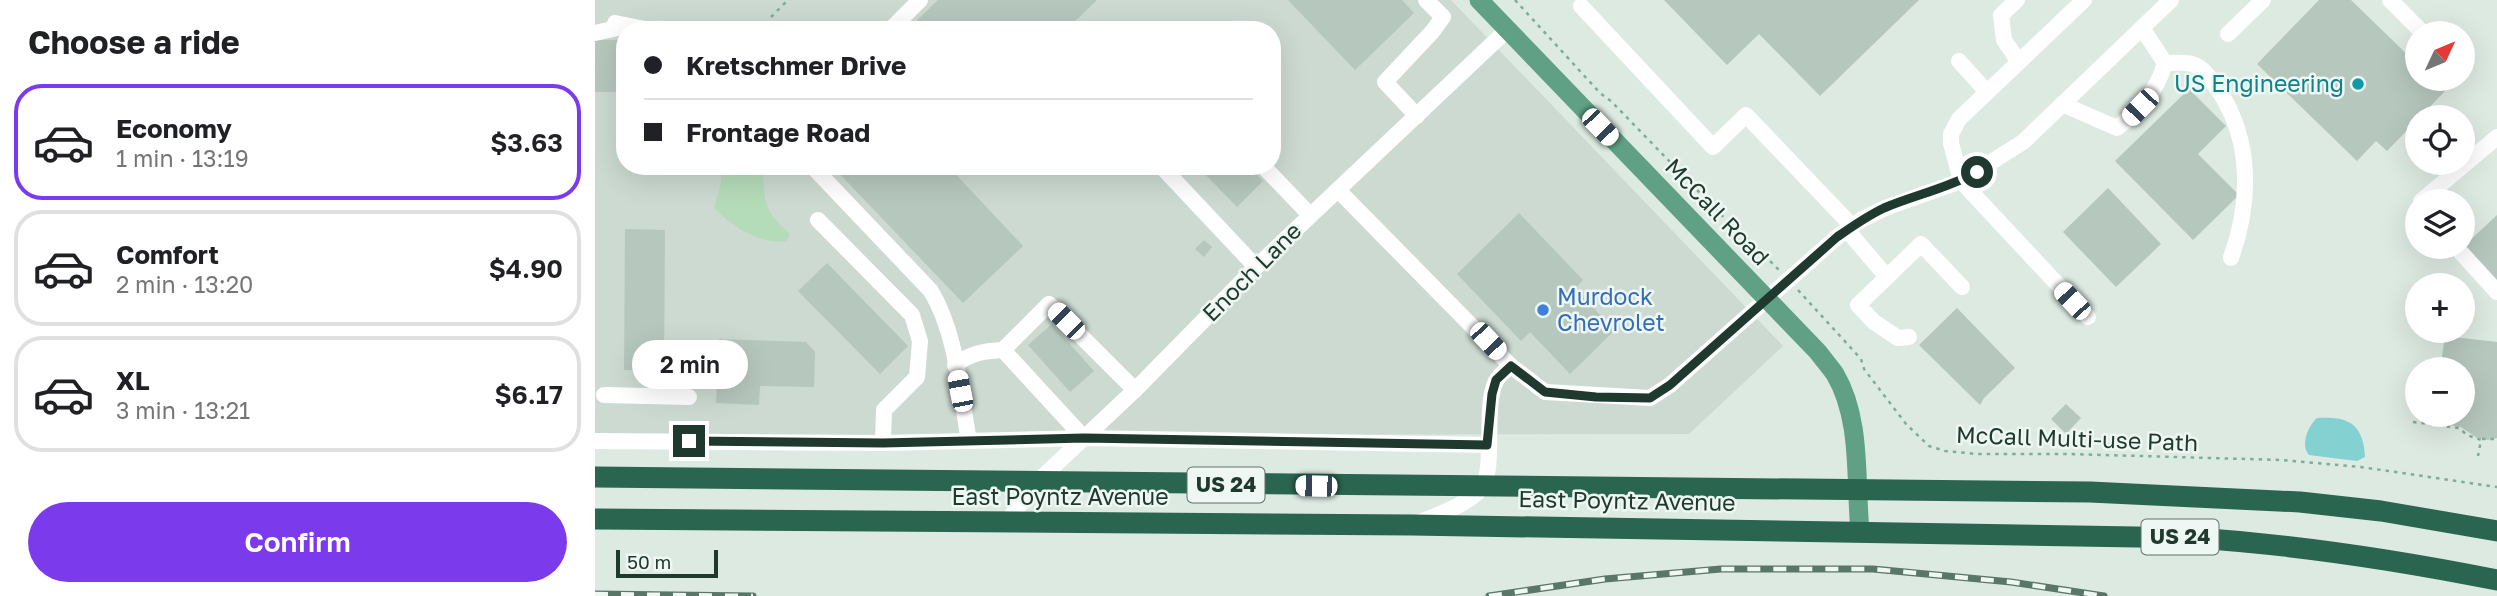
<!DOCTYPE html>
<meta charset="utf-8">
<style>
body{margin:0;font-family:"Golos Text",sans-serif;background:#f6f6f6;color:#202124;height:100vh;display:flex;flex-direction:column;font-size:26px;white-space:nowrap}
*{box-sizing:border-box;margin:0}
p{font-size:23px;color:#757577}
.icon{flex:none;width:38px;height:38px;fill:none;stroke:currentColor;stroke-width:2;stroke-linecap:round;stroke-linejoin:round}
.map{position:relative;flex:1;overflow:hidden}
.drawer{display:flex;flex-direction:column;background:#fff;width:595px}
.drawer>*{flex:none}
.guide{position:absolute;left:21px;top:21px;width:665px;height:154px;border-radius:28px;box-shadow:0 7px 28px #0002;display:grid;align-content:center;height:154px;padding:0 28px;background:#fff}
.needle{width:46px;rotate:46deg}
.tools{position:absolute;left:1810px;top:21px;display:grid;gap:14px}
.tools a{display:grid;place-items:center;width:70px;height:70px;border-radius:50%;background:#fff;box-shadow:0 7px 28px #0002;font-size:35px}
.scale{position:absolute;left:21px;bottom:18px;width:102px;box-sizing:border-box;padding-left:7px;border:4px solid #1f392e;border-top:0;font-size:19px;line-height:24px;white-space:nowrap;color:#1f392e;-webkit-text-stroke:5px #eef7f1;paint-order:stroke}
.end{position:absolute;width:32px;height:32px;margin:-16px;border:9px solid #1f392e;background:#fff;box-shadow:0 0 0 4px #fff}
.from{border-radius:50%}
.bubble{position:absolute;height:49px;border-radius:24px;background:#fff;box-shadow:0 7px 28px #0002;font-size:23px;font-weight:600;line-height:49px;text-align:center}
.car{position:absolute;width:21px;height:42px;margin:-21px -10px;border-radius:9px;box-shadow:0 0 5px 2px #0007;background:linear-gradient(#fff 24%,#345 0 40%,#fff 0 76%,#345 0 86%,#fff 0)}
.guide b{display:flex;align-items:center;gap:24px;height:66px;font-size:26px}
.guide b+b{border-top:2px solid #e0e0e0}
.guide i{width:18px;height:18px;background:#202124}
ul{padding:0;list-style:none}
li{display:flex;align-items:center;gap:21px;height:116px;margin:0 14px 10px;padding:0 14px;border:4px solid #e0e0e0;border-radius:28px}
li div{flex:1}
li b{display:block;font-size:26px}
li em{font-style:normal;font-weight:600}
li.current{border-color:#7c3aed}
li>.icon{width:63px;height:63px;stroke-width:1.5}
h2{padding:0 28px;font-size:32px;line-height:84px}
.primary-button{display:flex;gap:14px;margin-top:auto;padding:14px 28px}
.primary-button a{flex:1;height:80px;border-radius:42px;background:#7c3aed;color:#fff;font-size:28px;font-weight:600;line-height:80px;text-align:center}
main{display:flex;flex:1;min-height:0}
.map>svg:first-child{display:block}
</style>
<main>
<section class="drawer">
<h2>Choose a ride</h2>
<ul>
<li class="current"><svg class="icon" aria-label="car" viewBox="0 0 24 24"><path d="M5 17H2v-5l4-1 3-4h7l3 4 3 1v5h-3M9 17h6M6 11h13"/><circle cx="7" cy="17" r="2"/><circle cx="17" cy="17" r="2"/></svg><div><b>Economy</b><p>1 min · 13:19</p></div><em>$3.63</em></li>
<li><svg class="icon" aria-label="car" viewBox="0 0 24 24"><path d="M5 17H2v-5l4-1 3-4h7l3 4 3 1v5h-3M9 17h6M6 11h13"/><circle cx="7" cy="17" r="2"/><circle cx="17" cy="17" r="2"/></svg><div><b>Comfort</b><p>2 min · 13:20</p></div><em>$4.90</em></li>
<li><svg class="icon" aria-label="car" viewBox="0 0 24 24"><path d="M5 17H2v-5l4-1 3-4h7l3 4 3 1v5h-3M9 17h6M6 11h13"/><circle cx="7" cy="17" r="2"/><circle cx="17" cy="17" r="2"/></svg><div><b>XL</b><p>3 min · 13:21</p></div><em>$6.17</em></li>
</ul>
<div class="primary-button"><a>Confirm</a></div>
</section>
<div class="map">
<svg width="1902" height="596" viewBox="0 0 1902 596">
<rect width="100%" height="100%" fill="#ddeae2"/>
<!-- built -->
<path fill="#ccdad1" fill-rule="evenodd" d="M0,0H856L1188,346L1094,434L0,436ZM30,30H677V166H30Z"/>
<!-- green -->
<path fill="#b5dcb9" d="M126,166H168C169,183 167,203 179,218C183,224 190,228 195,235L191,241C165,245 137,226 119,208C123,193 128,182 126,166Z"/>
<!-- water -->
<path fill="#83d1d0" d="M1722,418C1753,416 1768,423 1770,457L1762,461L1714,455C1705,445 1713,426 1722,418Z"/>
<!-- building -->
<g fill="#b6c7bd">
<polygon points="343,0 502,0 471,30 312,30"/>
<polygon points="693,0 807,0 819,13 760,70"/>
<polygon points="1069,0 1324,0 1225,96 1164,34 1132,65"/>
<polygon points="1724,0 1756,0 1822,64 1822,79 1837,79 1850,91 1825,117 1822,117 1822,120 1792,151 1781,141 1762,161 1662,64"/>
<rect x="0" y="40" width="30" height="52"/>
<polygon points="1594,89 1631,126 1603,154 1644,195 1598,240 1520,161"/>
<polygon points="237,166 353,166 428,246 368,303"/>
<polygon points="602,166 654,166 668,181 642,207"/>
<polygon points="1513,188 1566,244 1521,287 1468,232"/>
<polygon points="924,213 988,280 980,289 1020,330 975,374 935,332 926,341 862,274"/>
<polygon points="1902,215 1902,281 1869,246"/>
<polygon points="30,229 70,230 69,371 29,370"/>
<polygon points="609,240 617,247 609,257 600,249"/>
<polygon points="232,263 313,346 285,374 203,291"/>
<polygon points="1362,308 1420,368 1389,398 1385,405 1324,345"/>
<polygon points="457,324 499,371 475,392 433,345"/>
<polygon points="1850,336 1902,342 1902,438 1893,440 1882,438 1866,427 1853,425 1854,419 1841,415 1867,415 1867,369 1845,369"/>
<polygon points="124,339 211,342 220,352 219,387 165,386 164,405 121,403"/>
<polygon points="1471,404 1486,418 1471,434 1456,419"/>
</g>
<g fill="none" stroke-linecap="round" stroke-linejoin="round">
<!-- path -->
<g stroke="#7dae96" stroke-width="2.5" stroke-dasharray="3.5 5" stroke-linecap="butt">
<polyline points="920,0 1005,93 1016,101 1138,227 1148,234 1184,270"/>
<polyline points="176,17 193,0"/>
<polyline points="1203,290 1266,359 1269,369 1311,424 1334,446 1350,451 1382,454 1473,454 1687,460 1766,467 1902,487"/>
<polyline points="1818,422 1864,428 1872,435 1886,440 1883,456"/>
<polyline points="1887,439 1902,439"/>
</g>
<!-- minor -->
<g stroke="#fff" stroke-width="16">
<polyline points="1422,0 1406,15 1409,40 1424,62"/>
<polyline points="1489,0 1364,119 1356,134 1356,143 1366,181 1493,317"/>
<polyline points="1795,0 1828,33"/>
<polyline points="986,6 1118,147 1151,115 1257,226"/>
<polyline points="20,23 55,30"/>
<polyline points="295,30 325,0"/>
<polyline points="0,33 32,26"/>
<polyline points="1633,34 1668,0"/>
<polyline points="1364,61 1392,92"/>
<path d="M1570,63C1578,63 1590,62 1597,64C1610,68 1617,81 1624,91C1657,141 1656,202 1636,258"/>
<path d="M1467,104L1522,128C1545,110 1562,91 1570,63L1547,28"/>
<polyline points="822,116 790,82 837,32 848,17 831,0"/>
<path d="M217,166L336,291C362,335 365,392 374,441"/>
<polyline points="566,166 661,267"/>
<polyline points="668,166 715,215"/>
<polyline points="743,190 916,366 950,392 1055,398 1075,385 1242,237 1266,220 1290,208 1366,181 1428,142 1576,0"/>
<polyline points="1826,201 1902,137"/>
<polyline points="223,220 317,315 325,341 322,377 289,410 288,443"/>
<polyline points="1252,230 1292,277 1326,244 1367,287"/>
<polyline points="1861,247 1902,292"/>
<polyline points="1292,277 1263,305 1279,322 1303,338 1314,337"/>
<path d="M360,365C376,353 388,351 408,350"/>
<polyline points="9,395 94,397"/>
<polyline points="489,438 408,350 454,304 540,390"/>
<polyline points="0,441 288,443 489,438 892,445"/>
<polyline points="411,523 442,482 540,390 661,267 912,30"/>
<path d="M823,523C844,514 870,506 886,489C901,473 888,406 901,381C904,375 911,370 916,366"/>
</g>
<!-- major -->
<path stroke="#60a185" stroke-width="19" d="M884,0L1223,352C1229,360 1235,367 1240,374C1267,420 1260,480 1265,531"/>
<!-- highway -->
<g stroke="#2a664f" stroke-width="21">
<polyline points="0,477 1495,492 1705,502 1786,511 1902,531"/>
<path d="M0,519L817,525L1601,538C1703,545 1802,560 1902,580"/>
</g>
<!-- rail casing -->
<g stroke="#597669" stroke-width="7">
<g id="rail">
<polyline points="0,594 158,596"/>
<polyline points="894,596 1010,579 1126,569 1278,569 1416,582 1509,596"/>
</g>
</g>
<!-- rail -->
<use href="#rail" stroke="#eef7f1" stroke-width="4.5" stroke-dasharray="13" stroke-linecap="butt"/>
</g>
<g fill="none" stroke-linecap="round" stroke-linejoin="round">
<!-- route -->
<path stroke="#1f392e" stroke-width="9" d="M94,441L288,443L489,438L892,445L897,394L901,380L916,366L950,392L1001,397L1055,398L1075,385L1242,237C1258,226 1272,216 1289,208C1320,195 1353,188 1382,172"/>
</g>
<!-- markers -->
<circle fill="#0f9aa8" stroke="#eef7f1" stroke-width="2.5" cx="1763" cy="84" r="7"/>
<circle fill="#3f7fe0" stroke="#eef7f1" stroke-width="2.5" cx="948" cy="310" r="7"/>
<g text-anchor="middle" stroke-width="5" stroke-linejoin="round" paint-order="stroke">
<!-- shield labels -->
<g fill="#eef7f1" stroke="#5d7268" stroke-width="2">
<rect x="592.5" y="467.5" width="77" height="35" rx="5"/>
<rect x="1546.5" y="519.5" width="77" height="35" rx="5"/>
</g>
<g font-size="21" font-weight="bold" fill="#1f392e">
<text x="631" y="492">US 24</text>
<text x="1585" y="544">US 24</text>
</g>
<!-- culture labels -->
<g font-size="23" fill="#0d838f" stroke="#eef7f1" text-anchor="end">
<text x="1749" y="92">US Engineering</text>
</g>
<!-- street labels -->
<g font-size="23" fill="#1f392e" stroke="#eef7f1">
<text transform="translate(1122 212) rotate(46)" y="8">McCall Road</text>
<text transform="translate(657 272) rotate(-45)" y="8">Enoch Lane</text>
<text transform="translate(1482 439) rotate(2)" y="8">McCall Multi-use Path</text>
<text x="465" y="505">East Poyntz Avenue</text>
<text transform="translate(1032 501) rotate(1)" y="8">East Poyntz Avenue</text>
</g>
<!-- shop labels -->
<g font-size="23" fill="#366cbe" stroke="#eef7f1" text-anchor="start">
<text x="962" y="305">Murdock<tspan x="962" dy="26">Chevrolet</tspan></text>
</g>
</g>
</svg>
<div class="tools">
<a><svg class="needle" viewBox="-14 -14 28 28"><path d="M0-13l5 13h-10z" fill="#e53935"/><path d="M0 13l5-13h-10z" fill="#757577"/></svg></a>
<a><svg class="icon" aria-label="locate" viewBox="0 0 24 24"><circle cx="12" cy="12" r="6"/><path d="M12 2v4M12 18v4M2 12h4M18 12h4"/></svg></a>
<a><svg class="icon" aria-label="layers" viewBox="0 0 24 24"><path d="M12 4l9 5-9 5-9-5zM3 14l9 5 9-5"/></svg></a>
<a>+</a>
<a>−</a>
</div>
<div class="scale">50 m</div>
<i class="end from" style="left:1382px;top:172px"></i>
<i class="end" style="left:94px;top:441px"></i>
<div class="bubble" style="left:37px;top:340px;width:116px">2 min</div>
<i class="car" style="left:1545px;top:107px;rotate:224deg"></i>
<i class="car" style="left:1005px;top:127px;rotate:136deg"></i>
<i class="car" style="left:1477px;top:301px;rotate:317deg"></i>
<i class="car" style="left:471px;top:321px;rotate:315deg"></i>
<i class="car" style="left:893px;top:341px;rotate:137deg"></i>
<i class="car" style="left:365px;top:391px;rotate:349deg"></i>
<i class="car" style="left:721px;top:486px;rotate:271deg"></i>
<div class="guide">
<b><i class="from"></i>Kretschmer Drive</b>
<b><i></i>Frontage Road</b>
</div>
</div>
</main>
